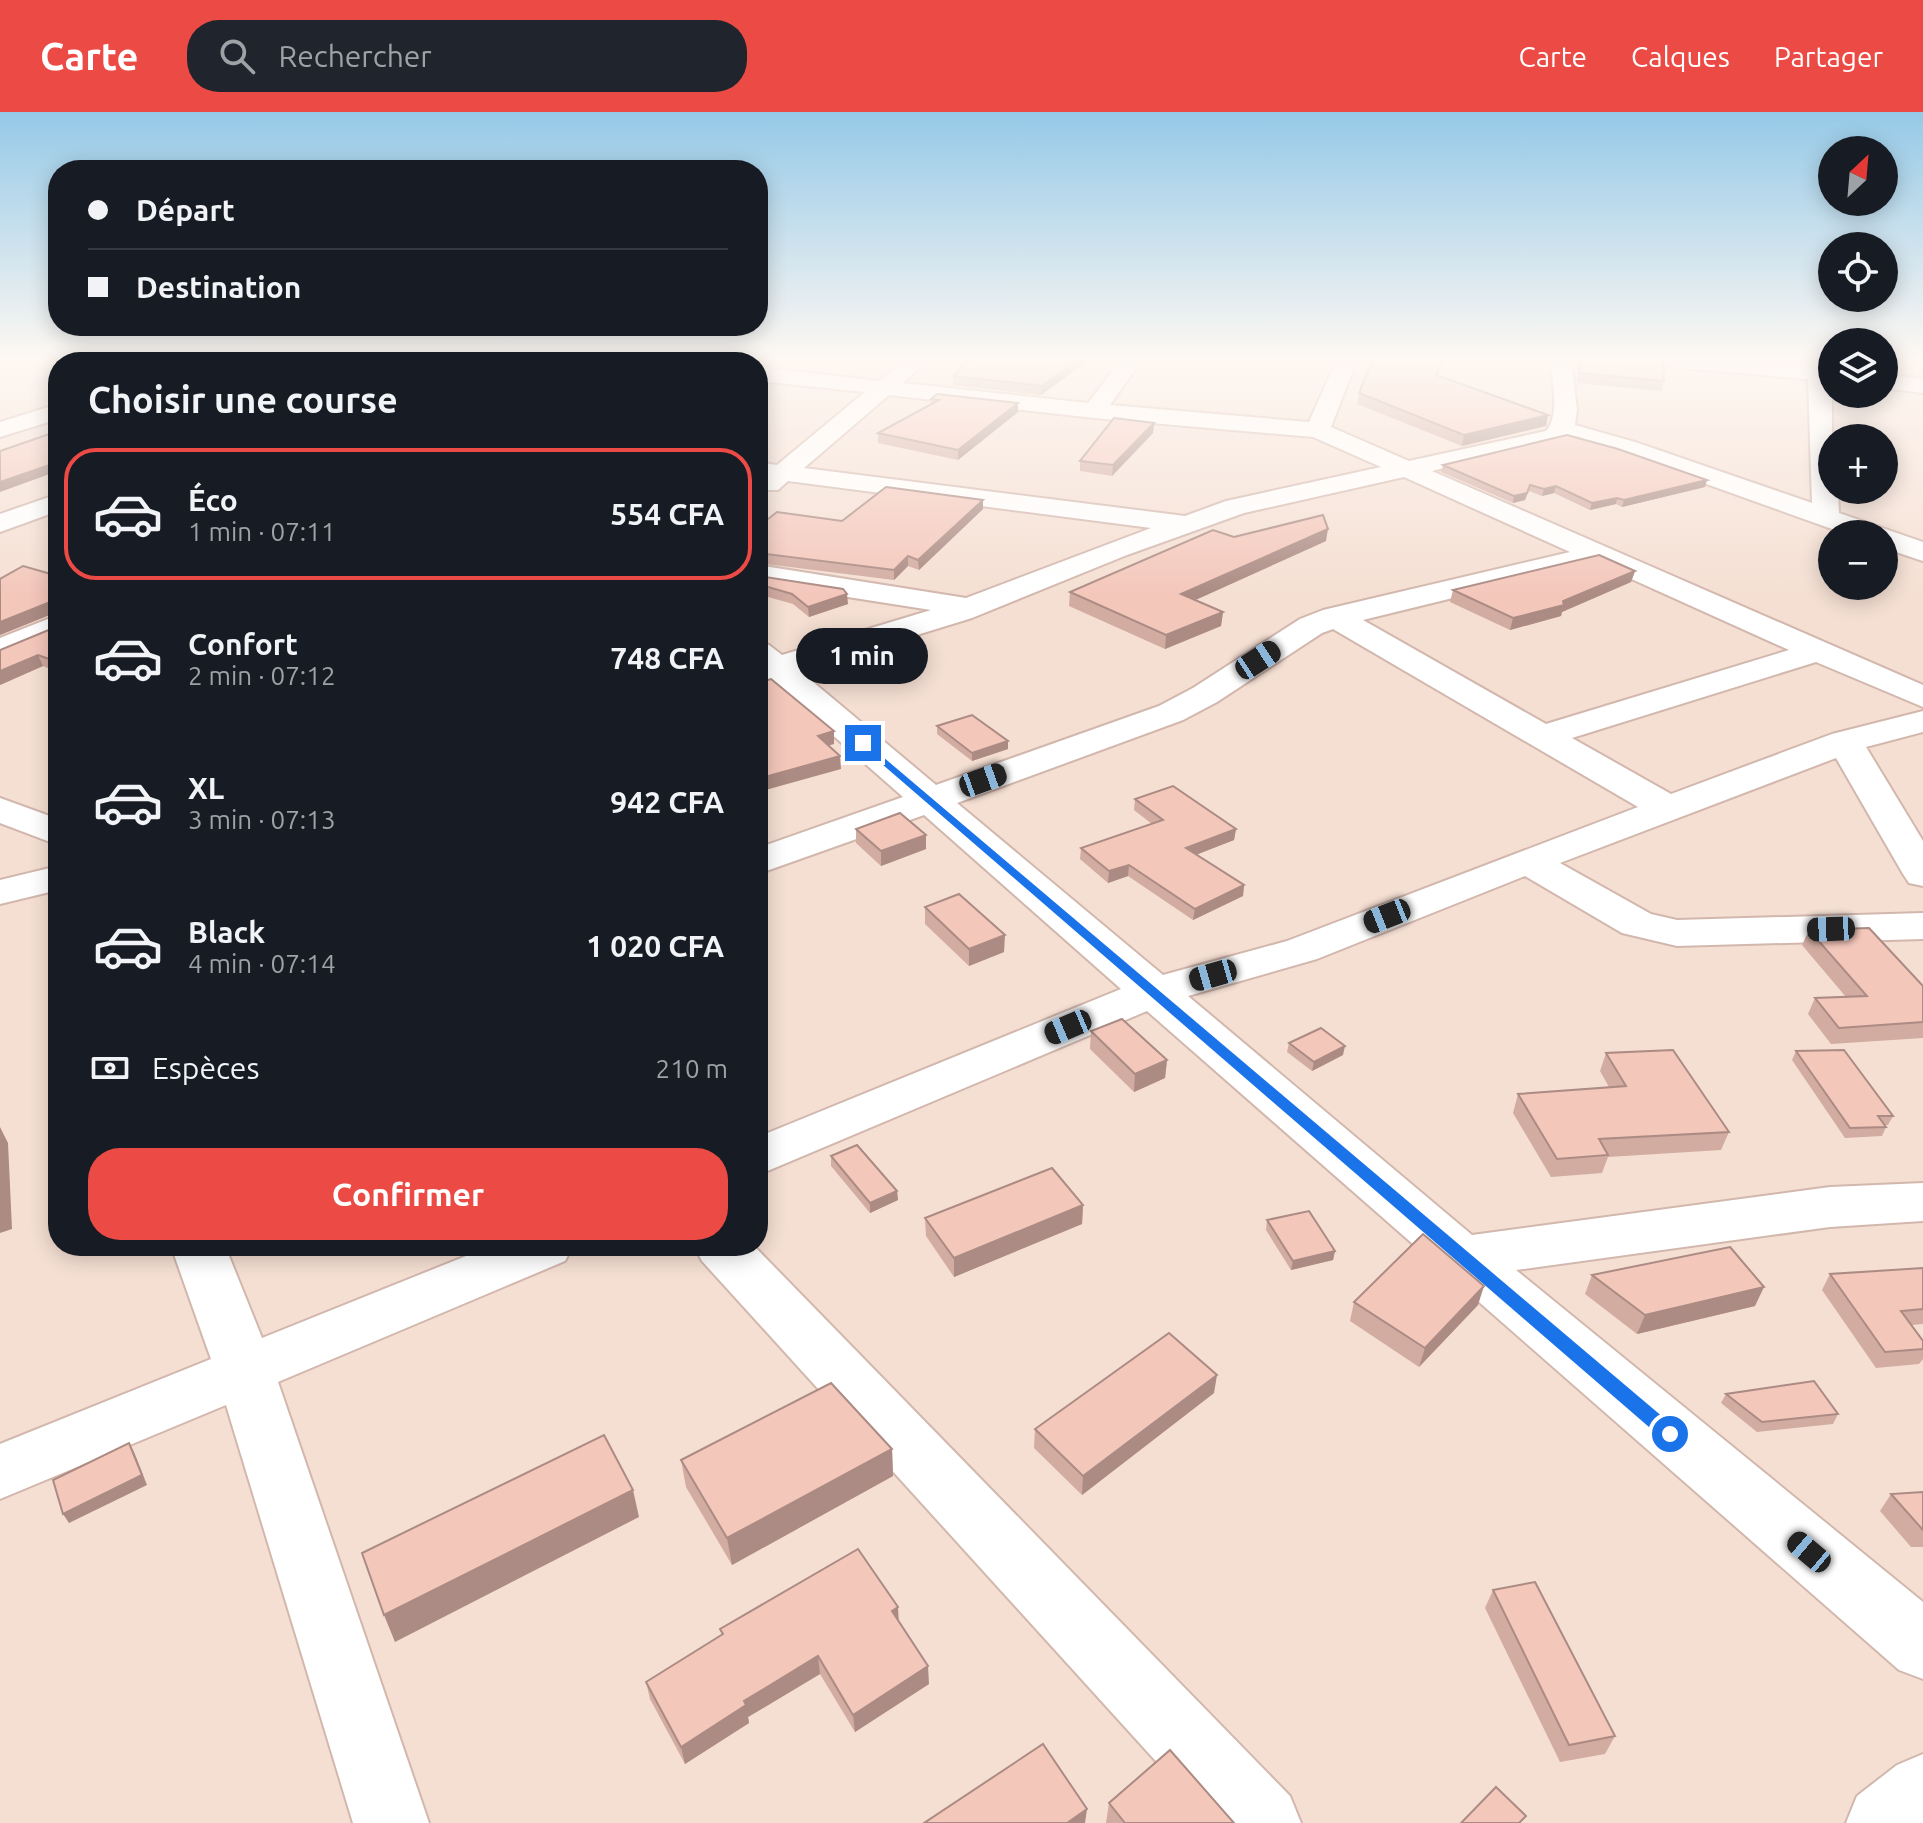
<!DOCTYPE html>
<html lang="fr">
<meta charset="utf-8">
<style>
body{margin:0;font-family:Ubuntu,sans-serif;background:#20242c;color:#f1f3f6;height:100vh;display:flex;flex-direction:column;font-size:30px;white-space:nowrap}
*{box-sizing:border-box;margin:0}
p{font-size:26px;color:#9ea1a6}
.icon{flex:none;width:44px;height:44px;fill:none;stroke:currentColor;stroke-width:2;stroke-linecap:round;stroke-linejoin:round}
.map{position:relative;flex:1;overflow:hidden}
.panel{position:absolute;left:48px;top:240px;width:720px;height:904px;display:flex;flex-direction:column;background:#171b24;border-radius:32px;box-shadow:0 4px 20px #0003}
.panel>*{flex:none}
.banner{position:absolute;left:48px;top:48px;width:720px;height:176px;border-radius:32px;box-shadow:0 4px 20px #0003;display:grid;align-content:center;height:176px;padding:0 40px;background:#171b24}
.needle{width:52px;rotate:26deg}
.fabs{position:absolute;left:1818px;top:24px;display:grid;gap:16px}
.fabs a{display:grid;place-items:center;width:80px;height:80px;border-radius:50%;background:#171b24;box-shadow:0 4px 20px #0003;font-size:40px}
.end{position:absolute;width:36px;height:36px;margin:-18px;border:10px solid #1a73e8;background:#fff;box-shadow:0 0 0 4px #fff}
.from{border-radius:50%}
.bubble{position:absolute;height:56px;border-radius:28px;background:#171b24;box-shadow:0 4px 20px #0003;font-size:26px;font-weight:700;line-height:56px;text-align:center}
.car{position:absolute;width:24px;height:48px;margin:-24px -12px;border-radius:10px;box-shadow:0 0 6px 2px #0007;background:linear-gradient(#222 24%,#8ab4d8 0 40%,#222 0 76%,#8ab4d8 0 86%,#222 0)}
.banner b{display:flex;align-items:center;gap:28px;height:76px;font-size:30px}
.banner b+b{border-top:2px solid #363941}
.banner i{width:20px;height:20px;background:#f1f3f6}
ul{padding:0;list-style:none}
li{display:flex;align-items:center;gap:24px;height:132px;margin:0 16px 12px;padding:0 24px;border:4px solid transparent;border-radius:32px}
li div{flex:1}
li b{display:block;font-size:30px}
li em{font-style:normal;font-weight:700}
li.active{border-color:#ec4a45}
li>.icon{width:72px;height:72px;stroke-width:1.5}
h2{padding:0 40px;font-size:36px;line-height:96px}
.pay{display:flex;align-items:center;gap:20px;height:88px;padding:0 40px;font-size:30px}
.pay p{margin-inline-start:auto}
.primary-button{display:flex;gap:16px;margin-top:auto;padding:16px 40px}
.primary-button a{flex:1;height:92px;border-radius:32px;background:#ec4a45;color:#fff;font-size:32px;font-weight:700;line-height:92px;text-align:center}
header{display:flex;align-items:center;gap:48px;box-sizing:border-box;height:112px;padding:0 40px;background:#ec4a45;color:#fff}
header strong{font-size:38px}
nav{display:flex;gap:44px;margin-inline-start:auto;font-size:28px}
.search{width:560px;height:72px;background:#20242c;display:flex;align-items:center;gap:20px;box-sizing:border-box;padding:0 28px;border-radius:32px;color:#9ea1a6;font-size:30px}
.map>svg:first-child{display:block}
</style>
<header>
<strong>Carte</strong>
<div class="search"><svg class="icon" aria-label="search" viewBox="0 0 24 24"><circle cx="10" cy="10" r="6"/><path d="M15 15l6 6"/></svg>Rechercher</div>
<nav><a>Carte</a><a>Calques</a><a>Partager</a></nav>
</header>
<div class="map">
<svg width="1923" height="1711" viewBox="0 0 1923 1711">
<rect width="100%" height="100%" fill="#fdefe5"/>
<!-- residential -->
<path fill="#f5dfd3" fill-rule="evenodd" d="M0,245H1832V282H1884V245H1923V1711H0ZM58,250H758V1134H58ZM1832,326H1884V378H1832ZM1832,422H1884V474H1832Z"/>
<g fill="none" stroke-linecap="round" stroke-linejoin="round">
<!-- minor casing -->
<g stroke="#d2b7ad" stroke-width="4">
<g id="minor">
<polygon points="0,245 13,245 10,250 0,251"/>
<polygon points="198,245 230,245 225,250 192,250"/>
<polygon points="372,245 419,245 425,250 377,250"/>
<polygon points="687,245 712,245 708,250 682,250"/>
<path d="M908,245H932L903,271L1088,291L1123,245H1144L1110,293L1309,310L1338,245H1358L1331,315L1409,349L1546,319C1561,303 1551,265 1550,245H1571L1577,298L1575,313L1635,330L1812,391L1808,267L1622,251L1611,245H1698L1808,253V245H1828L1832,255V378H1838L1839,401L1923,430V449L1884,436V422H1846L1617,340L1566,326L1432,359L1923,573V595L1816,550L1572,626L1671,682L1832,622L1923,599V620L1866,635L1923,729V774L1909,771L1903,762L1836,646L1560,751L1651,802L1677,808L1923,801V827L1677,834L1622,821L1525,764L1317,847L1188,884L1472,1123L1830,1075L1923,1071V1109L1830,1115L1516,1158L1923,1490V1567L1899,1558L1147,899L758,1063V1025L1121,877L924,703L758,762V736L903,685L770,568L758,571V530L769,533L782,543L931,498L758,471V453L966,486L1151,416L788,369L778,378H760L758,350L777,353L865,280L758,269V255L879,269ZM889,283L1094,306L1313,325L1381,355L1226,389L1185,404L804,356ZM1404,365L1570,440L1323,498L1300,507L1193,576L1159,594L936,673L800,559L972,506L1127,443L1244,401ZM1596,451L1789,538L1546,612L1363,508ZM1333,517L1638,695L1287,829L1163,863L957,691L1183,608L1217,590L1322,521Z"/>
<polygon points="1884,262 1923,267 1923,281 1884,276"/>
<polygon points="58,292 58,307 0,325 0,310"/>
<polygon points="58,382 58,399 0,420 0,402"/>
<polygon points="58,503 58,524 0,548 0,526"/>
<polygon points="0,686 58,707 58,733 0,711"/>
<polygon points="58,754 58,778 0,792 0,768"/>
<polygon points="171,1134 225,1134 262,1226 491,1134 573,1134 565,1149 278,1270 429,1711 353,1711 226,1293 0,1387 0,1332 211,1247"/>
<polygon points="694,1134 754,1134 1290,1684 1301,1711 1212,1711 702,1149"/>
<polygon points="1923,1642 1923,1711 1846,1711 1857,1684 1897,1653"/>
</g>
</g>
<!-- minor -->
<use href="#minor" fill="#fff" fill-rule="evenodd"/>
</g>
<!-- wall -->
<g fill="#d2aba1">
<polygon points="972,245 1092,245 1041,283 953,273 953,264"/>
<polygon points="1374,245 1444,245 1438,264 1548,303 1546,314 1462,334 1357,292 1359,281"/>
<polygon points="1578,245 1633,245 1664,269 1661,279 1577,271"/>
<polygon points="931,287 1018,291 1018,300 958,348 878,331 878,321 931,293"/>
<polygon points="1154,311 1153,321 1112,364 1080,359 1080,349"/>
<polygon points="1443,353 1707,368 1705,375 1622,395 1616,392 1590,398 1554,381 1542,384 1529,379 1525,388 1513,391 1441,360"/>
<polygon points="983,397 919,458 908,454 894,468 758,451 758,415"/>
<polygon points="1234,425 1326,429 1195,488 1223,500 1221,514 1165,537 1069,494 1070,480"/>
<polygon points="1635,459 1631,470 1562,500 1561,504 1510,518 1450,490 1453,478"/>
<polygon points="58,464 58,560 43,554 0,573 56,515 57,500 0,523 0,467"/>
<polygon points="758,464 848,492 809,505 793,492 758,482"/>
<polygon points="937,614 1008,637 972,649 937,622"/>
<polygon points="1135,687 1236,717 1234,728 1196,743 1244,773 1243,784 1193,808 1128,764 1108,771 1080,747 1081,736 1152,712 1134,698"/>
<polygon points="856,717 926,737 881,754 856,731"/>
<polygon points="925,795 1004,840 969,854 925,812"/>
<polygon points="1809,818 1923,874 1923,926 1831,932 1808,902 1815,886 1846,885 1802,833"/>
<polygon points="1091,919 1167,948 1165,966 1134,980 1090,937"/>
<polygon points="1289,931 1343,943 1312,959 1287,940"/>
<polygon points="1796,939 1893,1004 1888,1013 1885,1013 1886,1015 1882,1024 1845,1026 1792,948"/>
<polygon points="1606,941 1729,1020 1721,1038 1608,1045 1602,1061 1551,1065 1513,1001 1518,982 1609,975 1600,959"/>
<polygon points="831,1044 897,1079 898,1088 870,1101 831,1054"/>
<polygon points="1083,1093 1082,1112 954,1165 926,1124 925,1106"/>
<polygon points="1267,1108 1335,1139 1333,1148 1291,1158 1266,1118"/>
<polygon points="1923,1156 1923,1212 1912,1213 1923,1229 1923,1247 1919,1252 1876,1256 1822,1178 1830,1162"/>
<polygon points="1592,1163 1755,1194 1637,1222 1585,1182"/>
<polygon points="1354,1190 1478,1193 1419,1255 1350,1209"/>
<polygon points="1214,1281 1082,1383 1034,1336 1035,1317"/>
<polygon points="1726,1282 1838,1302 1833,1312 1757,1320 1721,1291"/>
<polygon points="892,1337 893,1364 732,1453 686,1375 681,1348"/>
<polygon points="1923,1380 1923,1435 1911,1435 1880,1399 1891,1382"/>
<polygon points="1493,1478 1615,1624 1605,1642 1560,1650 1485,1496"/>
<polygon points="898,1508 929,1572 855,1620 820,1562 748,1605 749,1611 685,1652 650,1587 646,1570 722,1523 720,1517"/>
<polygon points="1109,1691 1234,1711 1106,1711"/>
</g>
<!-- shaded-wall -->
<g fill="#ab8b83">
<polygon points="1082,245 1092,245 1092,246 1041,283 1042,274"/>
<polygon points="1018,291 1018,300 958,348 958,338"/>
<polygon points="1548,303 1546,314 1462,334 1464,323"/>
<polygon points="1154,311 1153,321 1112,364 1113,353"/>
<polygon points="58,350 58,359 0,380 0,370"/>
<polygon points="1707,368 1705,375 1622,395 1624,388"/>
<polygon points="1530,373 1525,388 1513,391 1514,384"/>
<polygon points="1556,374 1554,381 1542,384 1544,377"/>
<polygon points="1617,386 1616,392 1590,398 1592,391"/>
<polygon points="983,388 983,397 919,458 918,448"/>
<polygon points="1328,417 1326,429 1180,495 1181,482"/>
<polygon points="908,444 908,454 894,468 894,458"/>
<polygon points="1635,459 1631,470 1562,500 1561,504 1510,518 1513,506 1563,489"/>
<polygon points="847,482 848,492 809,505 808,495"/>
<polygon points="53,489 57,500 0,523 0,510"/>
<polygon points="1223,500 1221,514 1165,537 1166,523"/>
<polygon points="38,543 43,554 0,573 0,559"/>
<polygon points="834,619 834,632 818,637 818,624"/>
<polygon points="1008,629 1008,637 972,649 972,641"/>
<polygon points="840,644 841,657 758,680 758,667"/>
<polygon points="1236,717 1234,728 1185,747 1186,736"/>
<polygon points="926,723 926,737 881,754 881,739"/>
<polygon points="1129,753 1128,764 1108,771 1109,759"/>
<polygon points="1244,773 1243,784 1193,808 1195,797"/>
<polygon points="1005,823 1004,840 969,854 969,837"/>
<polygon points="1345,934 1343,943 1312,959 1314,950"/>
<polygon points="1167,948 1165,966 1134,980 1135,962"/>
<polygon points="0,1015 8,1031 12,1117 0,1121"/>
<polygon points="897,1079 898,1088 870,1101 870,1091"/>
<polygon points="1083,1093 1082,1112 954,1165 954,1146"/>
<polygon points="1335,1139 1333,1148 1291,1158 1293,1149"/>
<polygon points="1484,1174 1478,1193 1419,1255 1425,1236"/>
<polygon points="1764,1175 1755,1194 1637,1222 1645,1203"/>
<polygon points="1217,1263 1214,1281 1082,1383 1083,1364"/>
<polygon points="129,1331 134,1340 147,1373 69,1411 63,1402"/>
<polygon points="892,1337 893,1364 732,1453 727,1426"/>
<polygon points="633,1378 639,1405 395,1530 384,1503"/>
<polygon points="898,1495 899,1513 892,1499"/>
<polygon points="818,1544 820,1562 748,1605 749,1611 685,1652 681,1635 744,1589"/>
<polygon points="928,1554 929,1572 855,1620 853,1603"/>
<polygon points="1087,1697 1085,1711 1067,1711"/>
</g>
<!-- building -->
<g fill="#f4c7bb" stroke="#ab8b83" stroke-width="2">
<polygon points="146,245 163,245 187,250 130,250"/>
<polygon points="972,245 1082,245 1042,274 953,264"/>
<polygon points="1374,245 1443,245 1436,263 1548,303 1464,323 1359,281"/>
<polygon points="1580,245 1633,245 1663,247 1664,269 1579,261"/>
<polygon points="937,282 1018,291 958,338 878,321 939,288 931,287"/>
<polygon points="1114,306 1154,311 1113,353 1080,349"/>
<polygon points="58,319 58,350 0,370 0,339"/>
<polygon points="1567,323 1618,337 1707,368 1624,388 1617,386 1592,391 1556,374 1544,377 1530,373 1527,381 1514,384 1443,353"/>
<polygon points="886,375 983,388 918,448 908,444 894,458 758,441 758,415 777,400 842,409"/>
<polygon points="1323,403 1328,417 1181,482 1223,500 1166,523 1070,480 1213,418 1234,425"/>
<polygon points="1599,443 1635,459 1563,489 1564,493 1513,506 1453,478"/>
<polygon points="23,454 58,464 58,550 38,543 0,559 0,538 56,515 57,492 53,489 0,510 0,467"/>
<polygon points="758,464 843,477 847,482 808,495 792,482 758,472"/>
<polygon points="771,567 834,619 818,624 840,644 758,667 758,571"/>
<polygon points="972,603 1008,629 972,641 937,614"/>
<polygon points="1173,674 1236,717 1186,736 1244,773 1195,797 1129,753 1109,759 1081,736 1163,708 1135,687"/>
<polygon points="900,701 926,723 881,739 856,717"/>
<polygon points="959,782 1005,823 969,837 925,795"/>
<polygon points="1869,816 1923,874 1923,910 1839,916 1815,886 1867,884 1809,818"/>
<polygon points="1122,907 1167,948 1135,962 1091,919"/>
<polygon points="1321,916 1345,934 1314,950 1289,931"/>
<polygon points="1673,938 1729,1020 1599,1027 1608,1043 1557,1047 1518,982 1626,974 1606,941"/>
<polygon points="1844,938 1893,1004 1878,1004 1886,1015 1850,1016 1796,939"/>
<polygon points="857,1033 897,1079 870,1091 831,1044"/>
<polygon points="0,1045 2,1099 0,1100"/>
<polygon points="1052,1056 1083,1093 954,1146 925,1106"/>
<polygon points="1309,1099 1335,1139 1293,1149 1267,1108"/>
<polygon points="1423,1122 1484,1174 1425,1236 1354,1190"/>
<polygon points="1730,1135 1764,1175 1645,1203 1592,1163"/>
<polygon points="1923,1156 1923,1197 1901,1199 1923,1229 1923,1237 1885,1240 1830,1162"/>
<polygon points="1169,1221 1217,1263 1083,1364 1035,1317"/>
<polygon points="1814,1269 1838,1302 1762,1310 1726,1282"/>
<polygon points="831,1271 892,1337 727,1426 681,1348"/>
<polygon points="604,1323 633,1378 384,1503 362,1441"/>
<polygon points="129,1331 142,1363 63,1402 53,1368"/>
<polygon points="1923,1380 1923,1418 1891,1382"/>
<polygon points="858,1437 898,1495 892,1499 928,1554 853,1603 818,1544 744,1589 746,1593 681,1635 646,1570 723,1522 720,1517"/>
<polygon points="1535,1470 1615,1624 1569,1633 1493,1478"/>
<polygon points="1043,1632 1087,1697 1067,1711 924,1711"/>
<polygon points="1170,1638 1234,1711 1125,1711 1109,1691"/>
<polygon points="1496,1675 1526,1704 1519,1711 1461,1711"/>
</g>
<!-- sky -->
<linearGradient id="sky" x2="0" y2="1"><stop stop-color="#95c9e7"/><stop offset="0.51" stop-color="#fef8f3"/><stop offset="1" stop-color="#fef8f3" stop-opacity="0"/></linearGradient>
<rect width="1923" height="484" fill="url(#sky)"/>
<!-- route -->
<polygon fill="#1a73e8" points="863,628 1677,1317 1679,1322 1677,1328 1664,1328 860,633 860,629"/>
</svg>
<div class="fabs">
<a><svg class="needle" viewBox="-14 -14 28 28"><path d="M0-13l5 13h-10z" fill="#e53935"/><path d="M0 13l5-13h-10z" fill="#9ea1a6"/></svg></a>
<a><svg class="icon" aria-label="locate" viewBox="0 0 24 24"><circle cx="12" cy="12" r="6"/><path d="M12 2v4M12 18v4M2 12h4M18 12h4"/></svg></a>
<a><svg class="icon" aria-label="layers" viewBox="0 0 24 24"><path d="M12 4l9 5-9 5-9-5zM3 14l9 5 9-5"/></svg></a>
<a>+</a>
<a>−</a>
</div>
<i class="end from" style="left:1670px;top:1322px"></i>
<i class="end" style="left:863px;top:631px"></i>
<div class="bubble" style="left:796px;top:516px;width:132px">1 min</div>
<i class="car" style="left:1258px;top:548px;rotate:57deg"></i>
<i class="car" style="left:983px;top:668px;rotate:70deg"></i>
<i class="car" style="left:1387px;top:804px;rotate:248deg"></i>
<i class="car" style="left:1831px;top:817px;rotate:268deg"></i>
<i class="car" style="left:1213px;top:863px;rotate:254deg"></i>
<i class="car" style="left:1068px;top:915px;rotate:247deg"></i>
<i class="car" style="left:1809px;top:1440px;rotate:310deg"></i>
<div class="banner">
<b><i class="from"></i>Départ</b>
<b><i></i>Destination</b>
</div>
<section class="panel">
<h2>Choisir une course</h2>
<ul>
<li class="active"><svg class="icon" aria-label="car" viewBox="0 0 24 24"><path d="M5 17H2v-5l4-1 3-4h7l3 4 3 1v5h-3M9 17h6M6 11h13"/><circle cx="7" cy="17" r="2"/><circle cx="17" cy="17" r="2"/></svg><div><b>Éco</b><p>1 min · 07:11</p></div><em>554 CFA</em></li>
<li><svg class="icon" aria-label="car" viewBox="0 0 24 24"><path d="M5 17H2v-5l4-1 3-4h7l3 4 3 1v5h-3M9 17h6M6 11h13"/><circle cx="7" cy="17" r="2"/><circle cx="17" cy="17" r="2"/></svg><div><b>Confort</b><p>2 min · 07:12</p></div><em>748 CFA</em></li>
<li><svg class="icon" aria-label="car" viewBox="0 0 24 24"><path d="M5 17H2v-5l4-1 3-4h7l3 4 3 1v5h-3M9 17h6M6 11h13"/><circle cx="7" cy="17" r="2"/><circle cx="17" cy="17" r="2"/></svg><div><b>XL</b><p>3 min · 07:13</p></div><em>942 CFA</em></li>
<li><svg class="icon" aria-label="car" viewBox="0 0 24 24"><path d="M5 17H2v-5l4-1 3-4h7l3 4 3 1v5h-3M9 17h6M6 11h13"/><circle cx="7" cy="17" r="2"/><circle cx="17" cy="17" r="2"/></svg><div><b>Black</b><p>4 min · 07:14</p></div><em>1 020 CFA</em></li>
</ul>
<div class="pay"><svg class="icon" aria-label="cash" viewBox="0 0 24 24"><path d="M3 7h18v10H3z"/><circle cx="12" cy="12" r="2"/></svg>Espèces<p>210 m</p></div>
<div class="primary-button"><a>Confirmer</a></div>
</section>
</div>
